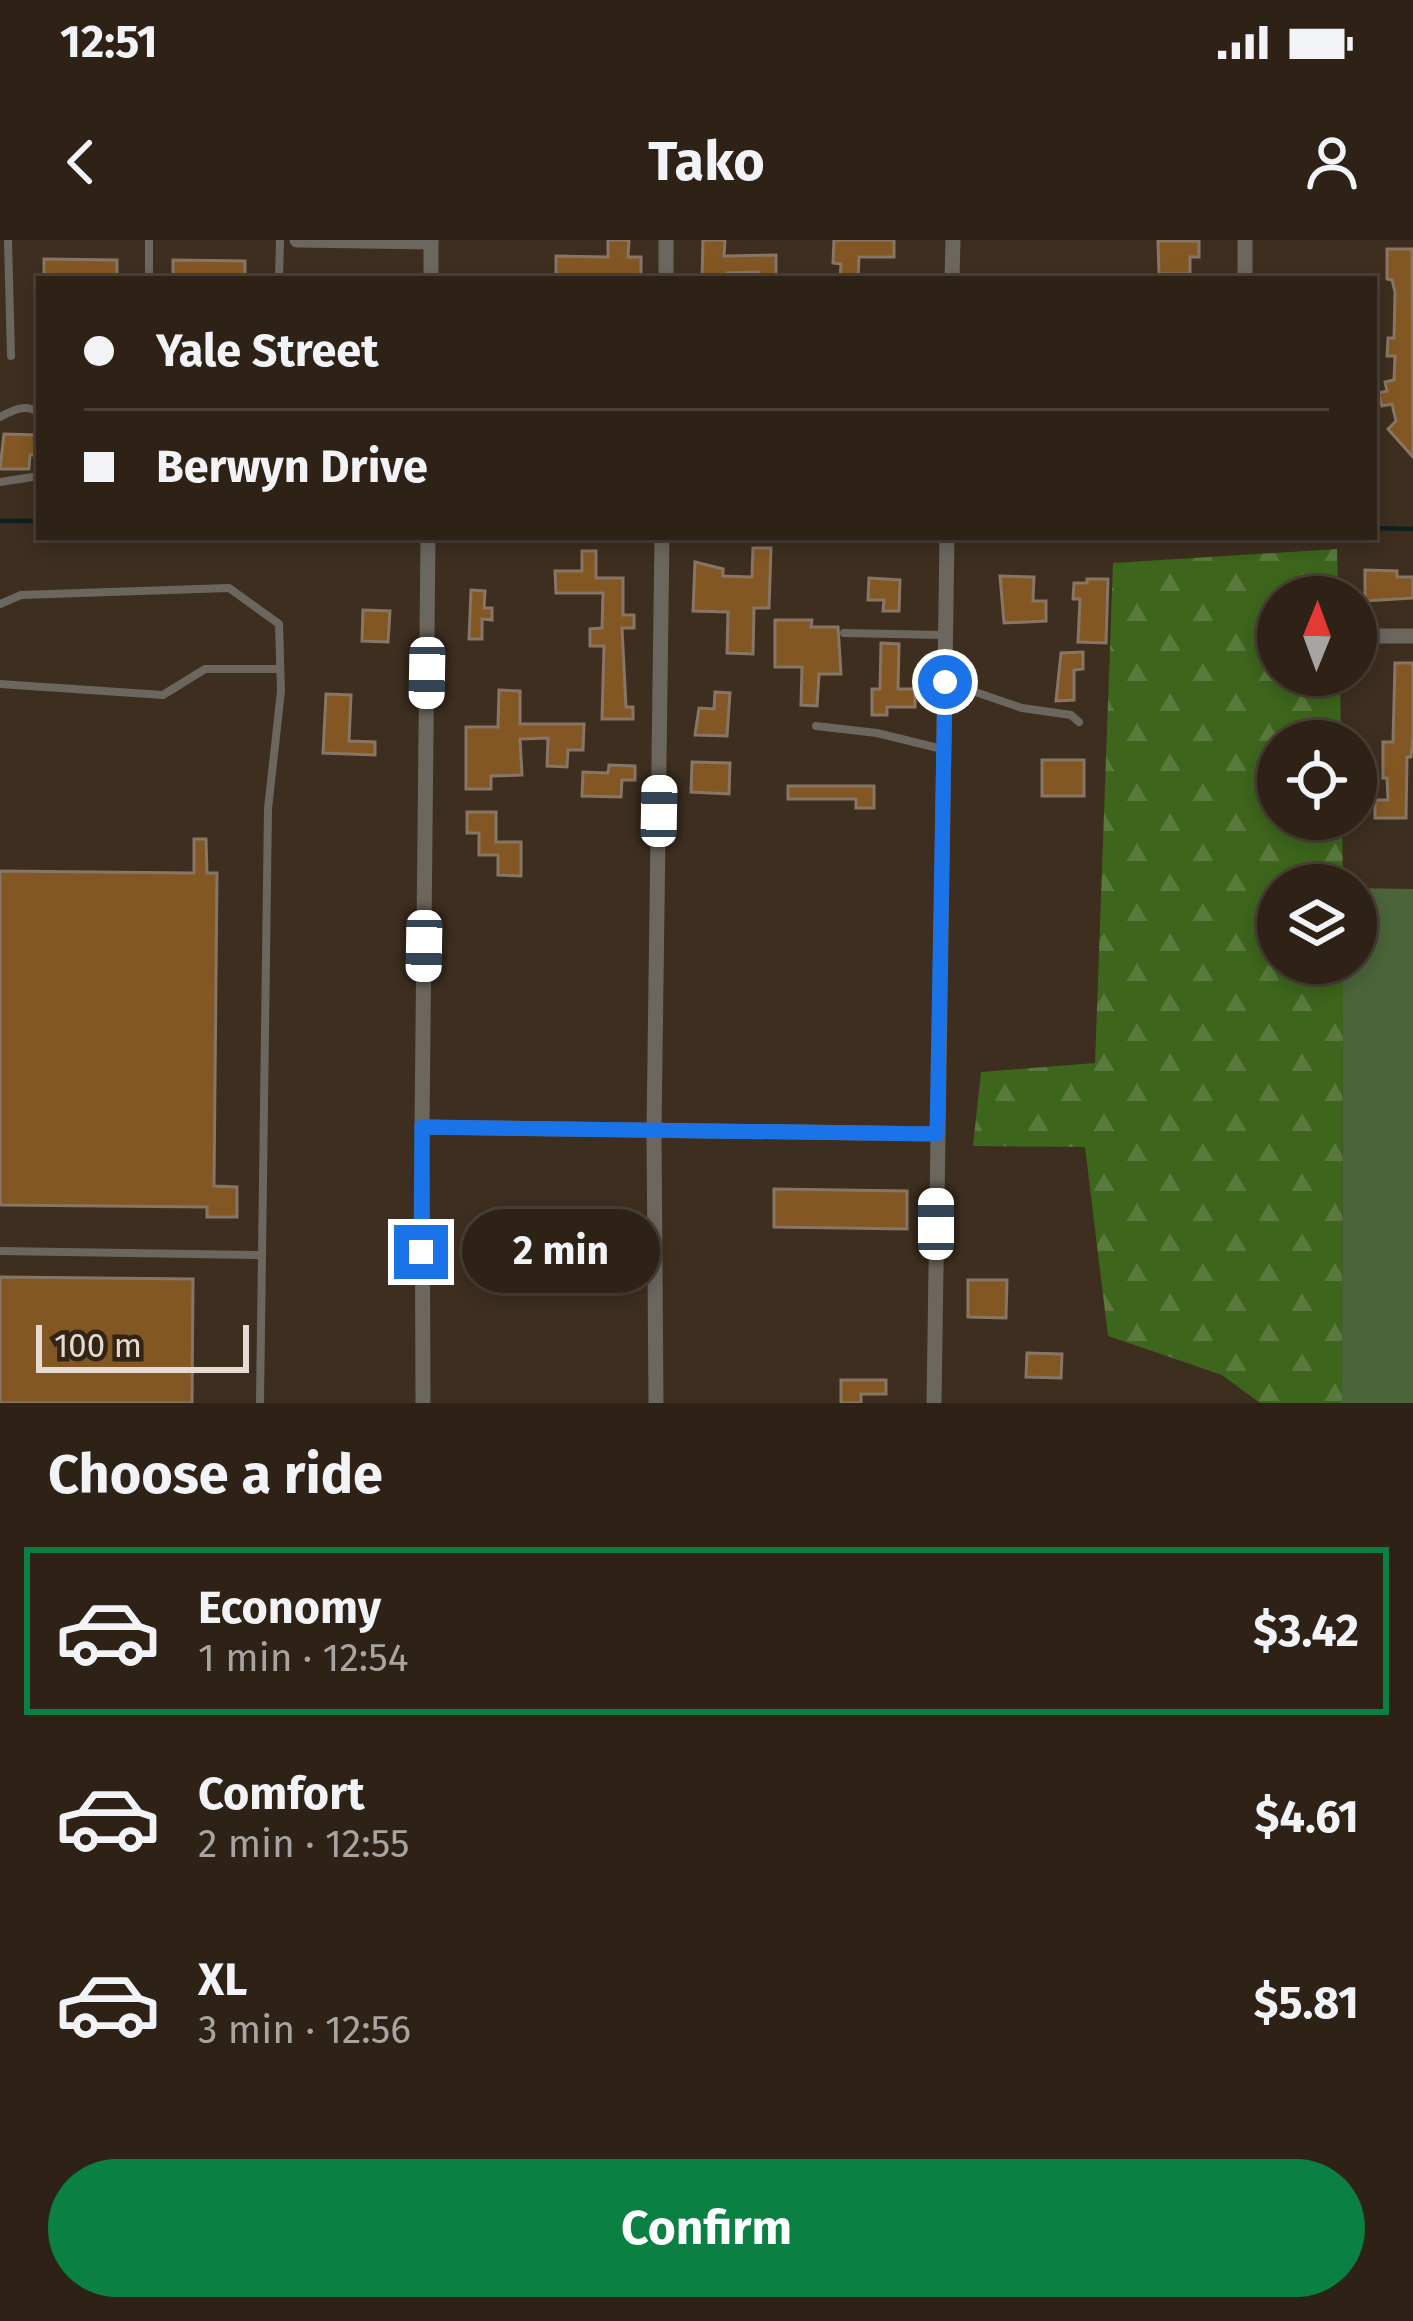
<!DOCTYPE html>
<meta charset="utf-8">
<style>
body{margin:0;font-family:"Fira Sans",sans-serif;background:#362a20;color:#f1f3f6;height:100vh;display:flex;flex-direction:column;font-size:45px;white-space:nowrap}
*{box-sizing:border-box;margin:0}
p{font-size:39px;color:#a7a4a1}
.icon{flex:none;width:66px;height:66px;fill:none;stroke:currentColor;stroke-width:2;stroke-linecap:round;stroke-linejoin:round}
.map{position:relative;height:1163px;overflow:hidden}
.details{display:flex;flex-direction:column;background:#2e2217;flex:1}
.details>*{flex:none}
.banner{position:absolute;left:36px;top:36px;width:1341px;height:264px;border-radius:0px;box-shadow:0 6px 18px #0003,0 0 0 3px #493f36;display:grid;align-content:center;height:264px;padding:0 48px;background:#2e2217}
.needle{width:78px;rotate:1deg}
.fabs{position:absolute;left:1257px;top:336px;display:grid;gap:24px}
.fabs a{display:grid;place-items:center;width:120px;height:120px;border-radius:50%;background:#2e2217;box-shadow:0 6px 18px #0003,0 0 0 3px #493f36;font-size:60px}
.scale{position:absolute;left:36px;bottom:30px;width:213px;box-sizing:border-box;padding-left:12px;border:6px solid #e5dbd2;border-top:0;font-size:33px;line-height:42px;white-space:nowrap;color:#e5dbd2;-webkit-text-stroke:9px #332415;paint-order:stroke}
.end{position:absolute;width:54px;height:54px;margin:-27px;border:15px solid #1a73e8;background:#fff;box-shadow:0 0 0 6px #fff}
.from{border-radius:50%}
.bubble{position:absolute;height:84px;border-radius:42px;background:#2e2217;box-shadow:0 6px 18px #0003,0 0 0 3px #493f36;font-size:39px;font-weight:700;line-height:84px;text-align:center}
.car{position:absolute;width:36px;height:72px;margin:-36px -18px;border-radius:15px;box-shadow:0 0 9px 3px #0007;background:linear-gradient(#fff 24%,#345 0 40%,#fff 0 76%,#345 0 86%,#fff 0)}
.banner b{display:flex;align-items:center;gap:42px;height:114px;font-size:45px}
.banner b+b{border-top:3px solid #493f36}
.banner i{width:30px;height:30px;background:#f1f3f6}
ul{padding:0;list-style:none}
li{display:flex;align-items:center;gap:36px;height:168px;margin:0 24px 18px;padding:0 24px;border:6px solid transparent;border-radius:0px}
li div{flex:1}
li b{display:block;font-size:45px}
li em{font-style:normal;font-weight:700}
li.current{border-color:#0b8043}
li>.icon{width:108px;height:108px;stroke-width:1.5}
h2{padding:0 48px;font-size:54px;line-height:144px}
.button{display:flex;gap:24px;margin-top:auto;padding:24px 48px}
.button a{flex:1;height:138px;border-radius:72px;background:#0b8043;color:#fff;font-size:48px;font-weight:700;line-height:138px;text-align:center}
.status{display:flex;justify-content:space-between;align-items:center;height:84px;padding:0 60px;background:#2e2217;direction:ltr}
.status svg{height:33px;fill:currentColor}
header{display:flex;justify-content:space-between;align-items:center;height:156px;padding:0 48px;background:#2e2217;font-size:54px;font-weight:700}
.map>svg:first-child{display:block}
</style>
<div class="status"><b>12:51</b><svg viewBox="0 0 49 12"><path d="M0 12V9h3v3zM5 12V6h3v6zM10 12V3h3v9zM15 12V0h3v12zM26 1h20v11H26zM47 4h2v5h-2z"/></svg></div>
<header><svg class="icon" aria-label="back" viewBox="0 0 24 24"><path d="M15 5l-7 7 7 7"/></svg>Tako<svg class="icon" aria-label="person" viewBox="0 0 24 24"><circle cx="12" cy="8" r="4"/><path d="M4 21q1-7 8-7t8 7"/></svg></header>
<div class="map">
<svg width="1413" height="1163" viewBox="0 0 1413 1163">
<defs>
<pattern id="forest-firs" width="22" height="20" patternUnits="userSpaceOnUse" patternTransform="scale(3)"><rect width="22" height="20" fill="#3d651c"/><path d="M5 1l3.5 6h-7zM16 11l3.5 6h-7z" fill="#597a3c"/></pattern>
</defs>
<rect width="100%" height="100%" fill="#3d2e1f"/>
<!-- green -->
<polygon fill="#4b643a" points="1356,648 1413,649 1413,1163 1342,1163 1343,723 1356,723"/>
<!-- forest -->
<polygon fill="url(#forest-firs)" points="1337,309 1338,357 1278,357 1278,435 1340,435 1341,501 1278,501 1278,579 1342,579 1343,645 1278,645 1278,723 1343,723 1342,1163 1260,1163 1222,1135 1108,1096 1085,907 973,906 981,832 1095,823 1113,323"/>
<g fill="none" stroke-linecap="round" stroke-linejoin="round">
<!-- stream -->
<g stroke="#0f2020" stroke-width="4.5">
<polyline points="0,281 39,281"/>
<polyline points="1374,288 1413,289"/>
</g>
</g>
<!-- building -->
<g fill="#835723" stroke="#877665" stroke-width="3">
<polygon points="608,0 629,0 628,17 641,17 641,38 556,39 556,16 608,17"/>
<polygon points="703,0 725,0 724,16 776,15 776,38 758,39 758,32 727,33 727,39 702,39"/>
<polygon points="834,0 894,0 894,17 859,17 858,39 840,39 841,24 833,23"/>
<polygon points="1158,1 1199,1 1199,17 1190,17 1190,34 1159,34"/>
<polygon points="1387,9 1412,9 1413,217 1388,189 1396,181 1392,164 1382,166 1378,153 1387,151 1385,142 1394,140 1395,116 1387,116 1388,98 1394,98 1395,52 1392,40 1387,39"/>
<polygon points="44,19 117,20 117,39 44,39"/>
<polygon points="173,20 245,21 245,39 173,39"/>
<polygon points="4,194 39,195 39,215 30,215 29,229 0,229"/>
<polygon points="753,308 771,308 769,368 754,368 753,414 727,413 728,372 693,371 695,322 723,329 723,336 752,337"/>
<polygon points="582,311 596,311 596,338 623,338 623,375 634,375 634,388 622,388 626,467 633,467 633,479 602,479 604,406 590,406 590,389 602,388 603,353 556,353 555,331 582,331"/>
<polygon points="1365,330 1397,331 1397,337 1413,337 1413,358 1365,361"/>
<polygon points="1000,336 1034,337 1033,361 1046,361 1046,381 1004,383"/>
<polygon points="869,338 900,340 899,371 883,371 884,360 868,360"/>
<polygon points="1087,339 1108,339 1106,403 1078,402 1080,359 1073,359 1074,343 1087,343"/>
<polygon points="471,350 485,351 484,368 492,368 492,380 482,379 482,399 469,399"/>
<polygon points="363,370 390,371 388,402 362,401"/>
<polygon points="775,380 812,380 811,387 838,387 841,434 819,434 817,466 801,465 802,427 775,427"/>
<polygon points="881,403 899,404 898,449 915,449 915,467 887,467 887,475 872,475 872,449 880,449"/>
<polygon points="1083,412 1083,429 1074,430 1074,460 1056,461 1061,413"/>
<polygon points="1395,423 1413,423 1413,498 1411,517 1407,517 1406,578 1375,578 1375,560 1388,560 1387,538 1383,538 1383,502 1393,502"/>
<polygon points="499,450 520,451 520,484 584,484 583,510 568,510 567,527 547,526 548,498 520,499 522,535 491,536 491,549 466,549 466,487 498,487"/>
<polygon points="715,452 730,453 727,496 695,495 699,468 714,469"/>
<polygon points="326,454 351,455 349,501 375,502 375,515 323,513"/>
<rect x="1042" y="520" width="42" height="36"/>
<polygon points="692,522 730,523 729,554 691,552"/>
<polygon points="609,525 635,526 635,540 622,540 621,557 582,556 583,532 608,533"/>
<polygon points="788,546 874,546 874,568 856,568 856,559 788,559"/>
<polygon points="467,572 496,572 496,602 521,602 521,636 498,635 498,615 479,615 479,593 467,593"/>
<polygon points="194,599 206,599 207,633 217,633 214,946 237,947 237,977 207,977 207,967 0,965 0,631 194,633"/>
<polygon points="774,949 907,951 907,989 774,987"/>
<polygon points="0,1037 193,1039 192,1163 0,1163"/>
<polygon points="968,1040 1007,1040 1006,1078 968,1077"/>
<polygon points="1027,1113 1062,1114 1061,1138 1026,1137"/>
<polygon points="841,1140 886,1140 886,1154 861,1154 861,1163 841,1163"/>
</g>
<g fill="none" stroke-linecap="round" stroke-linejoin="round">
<!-- lane -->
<g stroke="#6b675e" stroke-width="8">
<polyline points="8,0 11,116"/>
<polyline points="149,39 149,0"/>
<polyline points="279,39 280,0"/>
<path d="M0,177C13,170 26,163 39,173"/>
<polyline points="0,242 39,236"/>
<polyline points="0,364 21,355 229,348 279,384 281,451 268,569 260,1163"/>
<polyline points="844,393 944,395"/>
<polyline points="946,442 1022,468 1071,475 1079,482"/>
<polyline points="0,444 163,455 205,429 280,429"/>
<polyline points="816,486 877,493 942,509"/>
<polyline points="0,1011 262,1015"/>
</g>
<!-- street -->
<g stroke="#6b675e" stroke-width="15">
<polyline points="297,0 431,2"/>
<polyline points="431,39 431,0"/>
<polyline points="666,39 666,0"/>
<polyline points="952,39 953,0"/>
<polyline points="1245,39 1245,0"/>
<polyline points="1359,396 1413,396"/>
<polyline points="422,887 937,894"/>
<polyline points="423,1163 422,887 428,297"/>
<polyline points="656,1163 654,891 662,297"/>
<polyline points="934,1163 947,297"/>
</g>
</g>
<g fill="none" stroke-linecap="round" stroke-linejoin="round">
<!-- route -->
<polyline stroke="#1a73e8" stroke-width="15" points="421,1012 422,887 937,894 945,442"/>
</g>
</svg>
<div class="fabs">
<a><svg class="needle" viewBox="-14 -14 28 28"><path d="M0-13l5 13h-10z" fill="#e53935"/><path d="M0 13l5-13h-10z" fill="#a7a4a1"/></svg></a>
<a><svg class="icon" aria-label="locate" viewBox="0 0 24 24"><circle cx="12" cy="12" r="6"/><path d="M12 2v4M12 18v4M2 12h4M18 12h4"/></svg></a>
<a><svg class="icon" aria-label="layers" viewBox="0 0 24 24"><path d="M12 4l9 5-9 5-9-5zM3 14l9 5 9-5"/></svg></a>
</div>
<div class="scale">100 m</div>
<i class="end from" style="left:945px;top:442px"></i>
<i class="end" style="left:421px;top:1012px"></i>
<div class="bubble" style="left:462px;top:969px;width:198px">2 min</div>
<i class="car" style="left:427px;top:433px;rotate:181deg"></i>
<i class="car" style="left:659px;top:571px;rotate:1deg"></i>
<i class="car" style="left:424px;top:706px;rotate:181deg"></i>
<i class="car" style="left:936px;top:984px;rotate:0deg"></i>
<div class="banner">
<b><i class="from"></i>Yale Street</b>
<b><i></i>Berwyn Drive</b>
</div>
</div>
<section class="details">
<h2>Choose a ride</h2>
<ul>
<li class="current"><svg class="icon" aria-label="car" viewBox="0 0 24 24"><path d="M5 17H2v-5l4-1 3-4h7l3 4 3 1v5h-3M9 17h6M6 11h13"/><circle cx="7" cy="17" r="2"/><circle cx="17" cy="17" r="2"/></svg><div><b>Economy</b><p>1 min · 12:54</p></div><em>$3.42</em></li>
<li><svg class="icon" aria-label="car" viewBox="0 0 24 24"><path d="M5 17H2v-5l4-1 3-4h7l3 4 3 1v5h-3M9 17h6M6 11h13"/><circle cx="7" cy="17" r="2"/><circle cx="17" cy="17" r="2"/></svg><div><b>Comfort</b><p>2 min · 12:55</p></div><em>$4.61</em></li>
<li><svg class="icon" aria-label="car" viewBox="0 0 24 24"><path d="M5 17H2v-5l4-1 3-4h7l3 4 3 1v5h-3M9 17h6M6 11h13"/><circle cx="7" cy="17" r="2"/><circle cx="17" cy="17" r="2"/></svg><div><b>XL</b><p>3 min · 12:56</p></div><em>$5.81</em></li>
</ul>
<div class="button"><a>Confirm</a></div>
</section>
